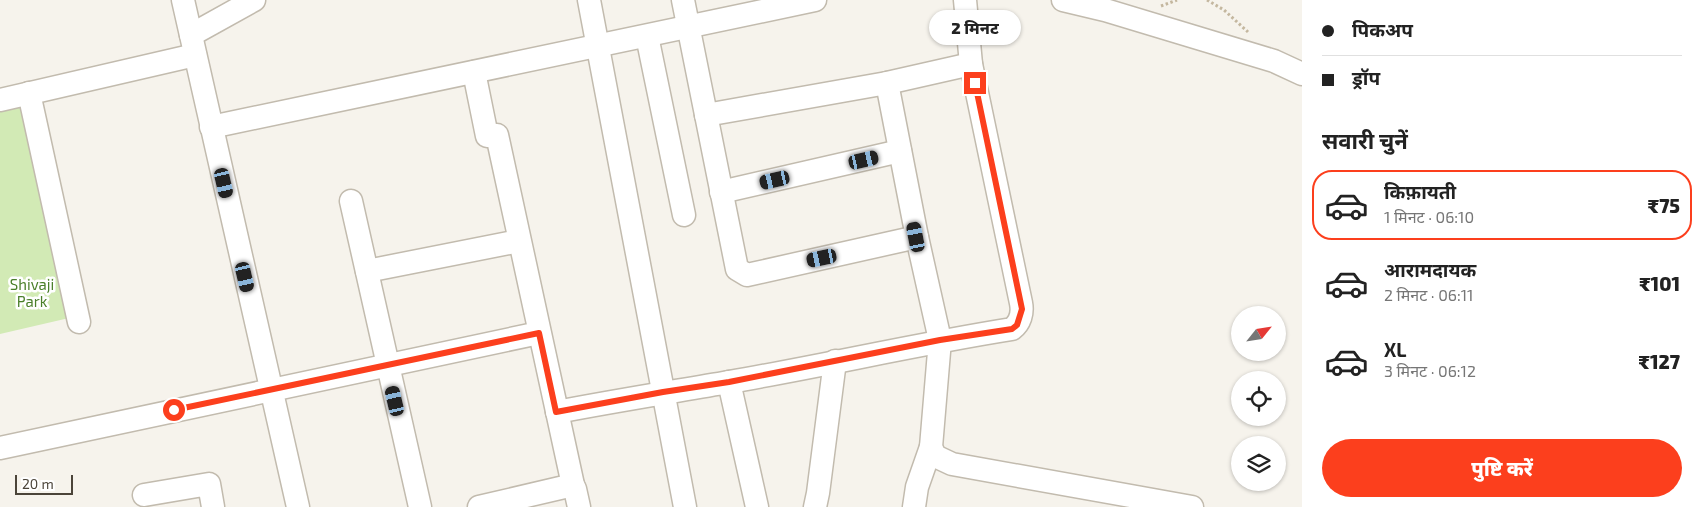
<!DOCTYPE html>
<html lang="hi">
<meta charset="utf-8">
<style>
body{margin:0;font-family:"Exo 2","Noto Sans Devanagari",sans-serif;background:#f2f2f2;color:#222;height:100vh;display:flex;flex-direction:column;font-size:19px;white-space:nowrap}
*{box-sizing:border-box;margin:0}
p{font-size:16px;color:#767676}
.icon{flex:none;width:28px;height:28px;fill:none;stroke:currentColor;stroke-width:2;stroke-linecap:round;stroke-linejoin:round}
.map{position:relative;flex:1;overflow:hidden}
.details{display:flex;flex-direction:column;background:#fff;width:400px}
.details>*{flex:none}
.top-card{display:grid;align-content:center;height:110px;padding:0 20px;background:#fff}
.needle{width:32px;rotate:60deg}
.tools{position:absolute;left:1231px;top:306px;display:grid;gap:10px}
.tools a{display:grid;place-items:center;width:55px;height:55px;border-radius:50%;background:#fff;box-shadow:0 1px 4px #0004;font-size:25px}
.scale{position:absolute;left:15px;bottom:12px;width:58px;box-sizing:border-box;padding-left:5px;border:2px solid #4b4439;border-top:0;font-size:14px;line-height:18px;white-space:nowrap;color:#4b4439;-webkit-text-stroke:4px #fff;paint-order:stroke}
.end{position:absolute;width:22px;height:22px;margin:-11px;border:6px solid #fc3f1d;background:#fff;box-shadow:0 0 0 2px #fff}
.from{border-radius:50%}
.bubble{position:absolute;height:35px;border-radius:18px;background:#fff;box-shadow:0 1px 4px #0004;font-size:16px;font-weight:800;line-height:35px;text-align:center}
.car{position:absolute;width:15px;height:30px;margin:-15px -8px;border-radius:6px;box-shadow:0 0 4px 1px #0007;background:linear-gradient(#222 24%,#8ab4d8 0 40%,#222 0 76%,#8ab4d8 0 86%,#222 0)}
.top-card b{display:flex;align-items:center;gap:18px;height:48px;font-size:19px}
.top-card b+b{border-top:1px solid #e0e0e0}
.top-card i{width:12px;height:12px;background:#222}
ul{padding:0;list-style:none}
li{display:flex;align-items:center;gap:15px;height:70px;margin:0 10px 8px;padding:0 10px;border:2px solid transparent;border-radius:20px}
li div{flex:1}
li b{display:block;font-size:19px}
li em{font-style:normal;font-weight:800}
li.active{border-color:#fc3f1d}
li>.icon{width:45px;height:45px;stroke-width:1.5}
h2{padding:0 20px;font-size:22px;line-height:60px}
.primary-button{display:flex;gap:10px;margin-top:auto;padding:10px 20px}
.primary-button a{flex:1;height:58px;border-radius:30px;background:#fc3f1d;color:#fff;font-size:20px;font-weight:800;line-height:58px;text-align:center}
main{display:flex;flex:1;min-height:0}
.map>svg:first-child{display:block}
</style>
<main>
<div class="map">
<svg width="1302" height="507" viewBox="0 0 1302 507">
<rect width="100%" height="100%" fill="#f6f3ec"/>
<!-- green -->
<polygon fill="#d2eab5" points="21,103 69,318 0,334 0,108"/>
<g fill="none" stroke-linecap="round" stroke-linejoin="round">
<!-- minor casing -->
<g stroke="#c2bbae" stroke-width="25">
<g id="minor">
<polyline points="183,0 298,507"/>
<polyline points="589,0 685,507"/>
<polyline points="683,0 737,269 747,275 917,237"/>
<polyline points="1063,0 1105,10 1274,61 1302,74"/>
<polyline points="191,35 254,0"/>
<polyline points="647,36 684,215"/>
<polyline points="474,72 487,136 497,135 573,485 575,489 579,507"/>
<polyline points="887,83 917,237 940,340 931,447 935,456 952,464 1192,507"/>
<polyline points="29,93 79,322"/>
<polyline points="0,100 195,55"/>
<polyline points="706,115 887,83 971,64"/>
<polyline points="211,127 815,0"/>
<polyline points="721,192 900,151"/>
<polyline points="351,201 420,507"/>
<polyline points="367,271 519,241"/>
<polyline points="729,382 757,507"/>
<path d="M557,412C614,401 671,392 729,382C823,366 917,344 1012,329C1020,323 1023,313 1021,303L971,64L965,0"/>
<polyline points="0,448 539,333"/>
<polyline points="144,495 209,484 213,507"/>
<polyline points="479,507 573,485"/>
<polyline points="815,507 818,493 835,361"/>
<polyline points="914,507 917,487 931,447"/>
</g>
</g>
<!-- path -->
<g stroke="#c4b79f" stroke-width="3" stroke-dasharray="2.5 2.5" stroke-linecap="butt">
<polyline points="1207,0 1224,10 1248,32"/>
<polyline points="1161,6 1177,0"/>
</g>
<!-- minor -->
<use href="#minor" stroke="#fff" stroke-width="22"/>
</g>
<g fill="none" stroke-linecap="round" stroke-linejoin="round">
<!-- route -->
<polyline stroke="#fc3f1d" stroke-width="6" points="174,410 539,333 556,412 663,392 729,382 940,340 1012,329 1017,325 1022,309 975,83"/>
</g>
<g text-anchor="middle" stroke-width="5" stroke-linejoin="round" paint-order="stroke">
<!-- park labels -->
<g font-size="15" fill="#4a7f2a" stroke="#fff">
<text x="32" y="290">Shivaji<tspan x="32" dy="17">Park</tspan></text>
</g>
</g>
</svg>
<div class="tools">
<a><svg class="needle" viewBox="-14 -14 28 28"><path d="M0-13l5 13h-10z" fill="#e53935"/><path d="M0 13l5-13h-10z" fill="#767676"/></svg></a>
<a><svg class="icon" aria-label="locate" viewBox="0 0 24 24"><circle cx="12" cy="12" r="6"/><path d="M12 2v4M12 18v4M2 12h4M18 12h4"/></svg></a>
<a><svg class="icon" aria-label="layers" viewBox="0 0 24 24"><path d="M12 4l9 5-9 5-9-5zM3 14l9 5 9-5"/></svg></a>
</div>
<div class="scale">20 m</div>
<i class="end from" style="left:174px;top:410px"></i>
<i class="end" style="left:975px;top:83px"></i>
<div class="bubble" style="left:929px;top:10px;width:92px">2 मिनट</div>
<i class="car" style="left:864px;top:160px;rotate:77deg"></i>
<i class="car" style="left:775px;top:180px;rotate:257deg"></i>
<i class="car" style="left:224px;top:183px;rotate:167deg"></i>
<i class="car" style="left:916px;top:237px;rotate:349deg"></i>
<i class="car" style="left:822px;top:258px;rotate:258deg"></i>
<i class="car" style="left:245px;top:277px;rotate:167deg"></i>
<i class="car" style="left:395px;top:401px;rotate:347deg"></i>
</div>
<section class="details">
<div class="top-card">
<b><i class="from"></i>पिकअप</b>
<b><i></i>ड्रॉप</b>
</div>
<h2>सवारी चुनें</h2>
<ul>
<li class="active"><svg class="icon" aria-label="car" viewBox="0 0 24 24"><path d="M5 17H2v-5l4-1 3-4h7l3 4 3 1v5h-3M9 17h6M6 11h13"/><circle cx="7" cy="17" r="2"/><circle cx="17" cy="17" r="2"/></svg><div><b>किफ़ायती</b><p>1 मिनट · 06:10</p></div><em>₹75</em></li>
<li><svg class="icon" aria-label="car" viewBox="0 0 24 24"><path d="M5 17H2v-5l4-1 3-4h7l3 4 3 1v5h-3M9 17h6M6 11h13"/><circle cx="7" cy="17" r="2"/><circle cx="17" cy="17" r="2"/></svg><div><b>आरामदायक</b><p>2 मिनट · 06:11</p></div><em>₹101</em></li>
<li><svg class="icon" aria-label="car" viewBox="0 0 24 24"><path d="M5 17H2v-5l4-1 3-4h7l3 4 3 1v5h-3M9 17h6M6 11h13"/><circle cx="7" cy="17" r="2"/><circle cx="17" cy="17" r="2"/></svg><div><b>XL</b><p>3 मिनट · 06:12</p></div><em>₹127</em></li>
</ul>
<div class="primary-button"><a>पुष्टि करें</a></div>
</section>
</main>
